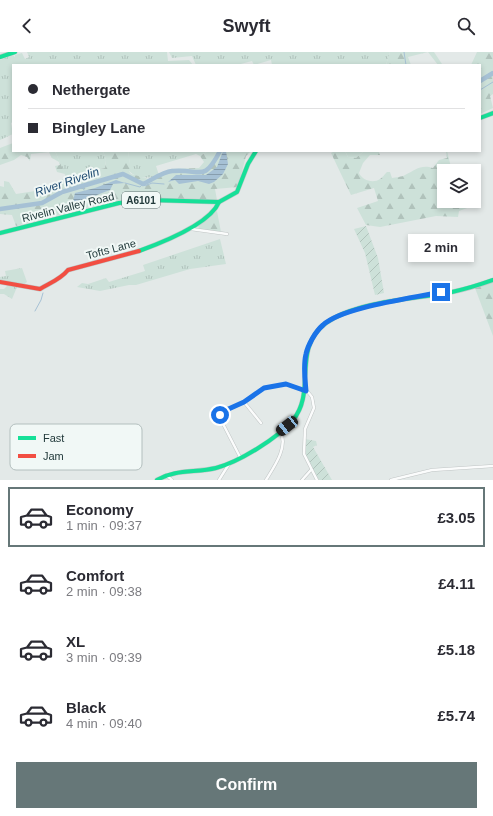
<!DOCTYPE html>
<meta charset="utf-8">
<style>
body{margin:0;font-family:Arial,sans-serif;background:#f7f7f7;color:#2b2b33;height:100vh;display:flex;flex-direction:column;font-size:15px;white-space:nowrap}
*{box-sizing:border-box;margin:0}
p{font-size:13px;color:#7c7c81}
.icon{flex:none;width:22px;height:22px;fill:none;stroke:currentColor;stroke-width:2;stroke-linecap:round;stroke-linejoin:round}
.map{position:relative;height:428px;overflow:hidden}
.drawer{display:flex;flex-direction:column;background:#fff;flex:1}
.drawer>*{flex:none}
.banner{position:absolute;left:12px;top:12px;width:469px;height:88px;border-radius:0px;box-shadow:0 2px 6px #0003;display:grid;align-content:center;height:88px;padding:0 16px;background:#fff}
.tools{position:absolute;left:437px;top:112px;display:grid;gap:8px}
.tools a{display:grid;place-items:center;width:44px;height:44px;border-radius:0px;background:#fff;box-shadow:0 2px 6px #0003;font-size:20px}
.end{position:absolute;width:18px;height:18px;margin:-9px;border:5px solid #1a73e8;background:#fff;box-shadow:0 0 0 2px #fff}
.from{border-radius:50%}
.bubble{position:absolute;height:28px;border-radius:0px;background:#fff;box-shadow:0 2px 6px #0003;font-size:13px;font-weight:700;line-height:28px;text-align:center}
.car{position:absolute;width:12px;height:24px;margin:-12px -6px;border-radius:5px;box-shadow:0 0 3px 1px #0007;background:linear-gradient(#222 24%,#8ab4d8 0 40%,#222 0 76%,#8ab4d8 0 86%,#222 0)}
.banner b{display:flex;align-items:center;gap:14px;height:38px;font-size:15px}
.banner b+b{border-top:1px solid #e1e1e2}
.banner i{width:10px;height:10px;background:#2b2b33}
ul{padding:7px 0 0;list-style:none}
li{display:flex;align-items:center;gap:12px;height:60px;margin:0 8px 6px;padding:0 8px;border:2px solid transparent;border-radius:0px}
li div{flex:1}
li b{display:block;font-size:15px}
li em{font-style:normal;font-weight:700}
li.current{border-color:#667778}
li>.icon{width:36px;height:36px;stroke-width:1.5}
.action{display:flex;gap:8px;margin-top:auto;padding:8px 16px}
.action a{flex:1;height:46px;border-radius:0px;background:#667778;color:#fff;font-size:16px;font-weight:700;line-height:46px;text-align:center}
header{display:flex;justify-content:space-between;align-items:center;height:52px;padding:0 16px;background:#fff;font-size:18px;font-weight:700}
.map>svg:first-child{display:block}
</style>
<header><svg class="icon" aria-label="back" viewBox="0 0 24 24"><path d="M15 5l-7 7 7 7"/></svg>Swyft<svg class="icon" aria-label="search" viewBox="0 0 24 24"><circle cx="10" cy="10" r="6"/><path d="M15 15l6 6"/></svg></header>
<div class="map">
<svg width="493" height="428" viewBox="0 0 493 428">
<defs>
<pattern id="grass-tufts" width="24" height="20" patternUnits="userSpaceOnUse"><rect width="24" height="20" fill="#cde1d9"/><path d="M3 7l-1-3M5 7V3M7 7l1-3M15 17l-1-3M17 17v-4M19 17l1-3" fill="none" stroke="#b0c2bb"/></pattern>
<pattern id="forest-firs" width="22" height="20" patternUnits="userSpaceOnUse"><rect width="22" height="20" fill="#cde1d9"/><path d="M5 1l3.5 6h-7zM16 11l3.5 6h-7z" fill="#b0c2bb"/></pattern>
<pattern id="garden-furrows" width="10" height="10" patternUnits="userSpaceOnUse"><rect width="10" height="10" fill="#cde1d9"/><path d="M-1 1l2-2M0 10L10 0M9 11l2-2" fill="none" stroke="#b0c2bb"/></pattern>
<pattern id="water-rules" width="6" height="5" patternUnits="userSpaceOnUse"><rect width="6" height="5" fill="#a6c1d5"/><path d="M0 2.5h6" fill="none" stroke="#879eae"/></pattern>
</defs>
<rect width="100%" height="100%" fill="#e3e9e8"/>
<!-- grass -->
<g fill="url(#grass-tufts)">
<polygon points="27,0 167,0 168,9 189,8 193,13 13,13 13,70 11,71 13,82 0,88 0,8 13,3 15,5 15,3 22,1 25,7 29,5"/>
<polygon points="169,0 390,0 386,13 272,13 271,8 254,13 252,9 237,13 196,13 192,4 172,6"/>
<polygon points="55,99 103,99 106,108 105,116 83,121 80,126 68,130"/>
<path d="M128,99H208L200,104L196,102L156,114L159,123C149,127 136,127 128,118L130,113Z"/>
<polygon points="345,99 364,99 356,106 348,105"/>
<polygon points="220,187 226,212 190,217 136,233 129,233 100,239 77,235 82,231 88,232 106,226 109,230 145,219 143,213"/>
<polygon points="22,216 27,230 23,233 0,229 0,225 6,224 5,219"/>
<polygon points="8,233 17,235 12,247 4,242 0,242 0,237 4,237"/>
</g>
<!-- forest -->
<g fill="url(#forest-firs)">
<polygon points="390,0 434,0 442,12 438,13 428,0 408,5 411,13 386,13"/>
<polygon points="477,0 493,0 493,42 490,44 493,56 480,62 480,13 471,13"/>
<polygon points="13,91 13,99 55,99 65,122 57,120 55,114 60,113 59,110 52,106 49,100 31,102 30,109 27,105 21,103 14,108 0,113 0,96"/>
<polygon points="103,99 128,99 130,112 134,115 129,119 131,122 149,127 171,117 199,116 204,110 200,104 208,99 251,99 246,104 238,135 215,137 217,148 156,147 154,141 151,147 119,148 16,174 12,163 0,162 0,134 4,135 4,129 9,130 16,142 35,139 62,127 68,130 80,126 83,121 105,116 106,108"/>
<path d="M335,99H345L348,105L356,106L364,99H381L379,100L380,103H370L363,111L359,121C362,128 373,132 380,127C382,126 385,122 387,120H390L392,126C396,125 402,125 405,123C415,118 421,112 433,116L439,108L447,106L446,99H447L452,119H444V149H471L470,155L459,159L458,165L436,164L380,175L366,173L357,156L378,149L374,136L351,143L331,101Z"/>
<polygon points="217,159 221,180 199,177 198,173"/>
<polygon points="493,230 493,284 475,236"/>
</g>
<!-- garden -->
<g fill="url(#garden-furrows)">
<polygon points="366,174 378,206 384,241 375,243 365,201 354,177"/>
<polygon points="305,387 316,389 317,393 313,395 332,428 319,428 306,406"/>
</g>
<!-- water -->
<g fill="url(#water-rules)">
<polygon points="223,99 226,99 228,112 223,122 214,130 209,132 198,129 179,132 175,128 168,130 176,123 206,123 217,115"/>
<polygon points="116,128 125,131 113,132 110,138 73,152 70,150 73,149 75,141 95,136"/>
</g>
<g fill="none" stroke-linecap="round" stroke-linejoin="round">
<!-- stream -->
<g stroke="#a6c1d5" stroke-width="1">
<polyline points="404,0 406,13"/>
<polyline points="480,38 493,30"/>
<polyline points="125,131 140,135 143,132 145,134 152,131 164,132"/>
<polyline points="82,133 84,138"/>
<polyline points="35,259 41,248 43,241"/>
</g>
<!-- river -->
<g stroke="#a6c1d5" stroke-width="4.5">
<polyline points="480,29 493,21"/>
<path d="M0,157L42,151L62,140L123,122L143,132C152,128 162,120 172,119C201,116 203,132 220,99"/>
</g>
<!-- street casing -->
<g stroke="#c0c5c5" stroke-width="3.5">
<g id="street">
<polyline points="191,177 227,182"/>
<polyline points="244,350 261,371"/>
<polyline points="240,405 220,366 221,361 244,350 264,336 286,332 308,340 312,345 314,356 305,377 304,402 317,428"/>
<polyline points="166,423 172,428"/>
<polyline points="219,428 229,412"/>
<path d="M266,428C274,415 289,394 280,379"/>
<polyline points="302,428 311,418"/>
<polyline points="391,428 432,418 493,414"/>
</g>
</g>
<!-- fast casing -->
<g stroke="#bfc6c6" stroke-width="5">
<g id="fast">
<polyline points="0,5 15,0"/>
<polyline points="480,66 493,61"/>
<polyline points="0,181 119,151 149,148 219,150 237,140 248,112 256,99"/>
<path d="M139,199C161,191 210,172 219,150"/>
<path d="M157,428C176,417 195,421 216,416C239,410 278,386 293,368C317,339 291,297 326,271C356,249 416,247 452,240C466,237 479,233 493,228"/>
</g>
</g>
<!-- jam casing -->
<g stroke="#bfc6c6" stroke-width="5">
<path id="jam" d="M0,230L40,237C50,231 61,227 68,218L139,199"/>
</g>
<!-- street -->
<use href="#street" stroke="#fbfcfc" stroke-width="2.5"/>
<!-- fast -->
<use href="#fast" stroke="#16e098" stroke-width="4"/>
<!-- jam -->
<use href="#jam" stroke="#f24e42" stroke-width="4"/>
</g>
<g fill="none" stroke-linecap="round" stroke-linejoin="round">
<!-- route -->
<path stroke="#1a73e8" stroke-width="5" d="M220,363L224,359L244,350L264,336L286,332L306,339C305,327 303,314 306,302C308,293 315,280 323,273C342,255 414,246 441,240"/>
</g>
<g text-anchor="middle" stroke-width="4" stroke-linejoin="round" paint-order="stroke">
<!-- shield labels -->
<rect fill="#f1f8f6" stroke="#607373" stroke-width="1" x="122" y="140" width="38" height="16" rx="3"/>
<g font-size="10" font-weight="bold" fill="#223a3b">
<text x="141" y="152">A6101</text>
</g>
<!-- street labels -->
<g font-size="11" fill="#223a3b" stroke="#f1f8f6">
<text transform="translate(68 155) rotate(-14)" y="4">Rivelin Valley Road</text>
<text transform="translate(111 197) rotate(-15)" y="4">Tofts Lane</text>
</g>
<!-- water labels -->
<g font-size="12" font-style="italic" fill="#204c73" stroke="#f1f8f6">
<text transform="translate(67 130) rotate(-19)" y="4">River Rivelin</text>
</g>
</g>
<!-- legend -->
<rect x="10" y="372" width="132" height="46" rx="6" fill="#f1f8f6" stroke="#b3bfbe" stroke-width="1"/>
<rect x="18" y="384" width="18" height="4" fill="#16e098"/>
<rect x="18" y="402" width="18" height="4" fill="#f24e42"/>
<g font-size="11" fill="#223a3b">
<text x="43" y="390">Fast</text>
<text x="43" y="408">Jam</text>
</g>
</svg>
<div class="tools">
<a><svg class="icon" aria-label="layers" viewBox="0 0 24 24"><path d="M12 4l9 5-9 5-9-5zM3 14l9 5 9-5"/></svg></a>
</div>
<i class="end from" style="left:220px;top:363px"></i>
<i class="end" style="left:441px;top:240px"></i>
<div class="bubble" style="left:408px;top:182px;width:66px">2 min</div>
<i class="car" style="left:287px;top:374px;rotate:232deg"></i>
<div class="banner">
<b><i class="from"></i>Nethergate</b>
<b><i></i>Bingley Lane</b>
</div>
</div>
<section class="drawer">
<ul>
<li class="current"><svg class="icon" aria-label="car" viewBox="0 0 24 24"><path d="M5 17H2v-5l4-1 3-4h7l3 4 3 1v5h-3M9 17h6M6 11h13"/><circle cx="7" cy="17" r="2"/><circle cx="17" cy="17" r="2"/></svg><div><b>Economy</b><p>1 min · 09:37</p></div><em>£3.05</em></li>
<li><svg class="icon" aria-label="car" viewBox="0 0 24 24"><path d="M5 17H2v-5l4-1 3-4h7l3 4 3 1v5h-3M9 17h6M6 11h13"/><circle cx="7" cy="17" r="2"/><circle cx="17" cy="17" r="2"/></svg><div><b>Comfort</b><p>2 min · 09:38</p></div><em>£4.11</em></li>
<li><svg class="icon" aria-label="car" viewBox="0 0 24 24"><path d="M5 17H2v-5l4-1 3-4h7l3 4 3 1v5h-3M9 17h6M6 11h13"/><circle cx="7" cy="17" r="2"/><circle cx="17" cy="17" r="2"/></svg><div><b>XL</b><p>3 min · 09:39</p></div><em>£5.18</em></li>
<li><svg class="icon" aria-label="car" viewBox="0 0 24 24"><path d="M5 17H2v-5l4-1 3-4h7l3 4 3 1v5h-3M9 17h6M6 11h13"/><circle cx="7" cy="17" r="2"/><circle cx="17" cy="17" r="2"/></svg><div><b>Black</b><p>4 min · 09:40</p></div><em>£5.74</em></li>
</ul>
<div class="action"><a>Confirm</a></div>
</section>
